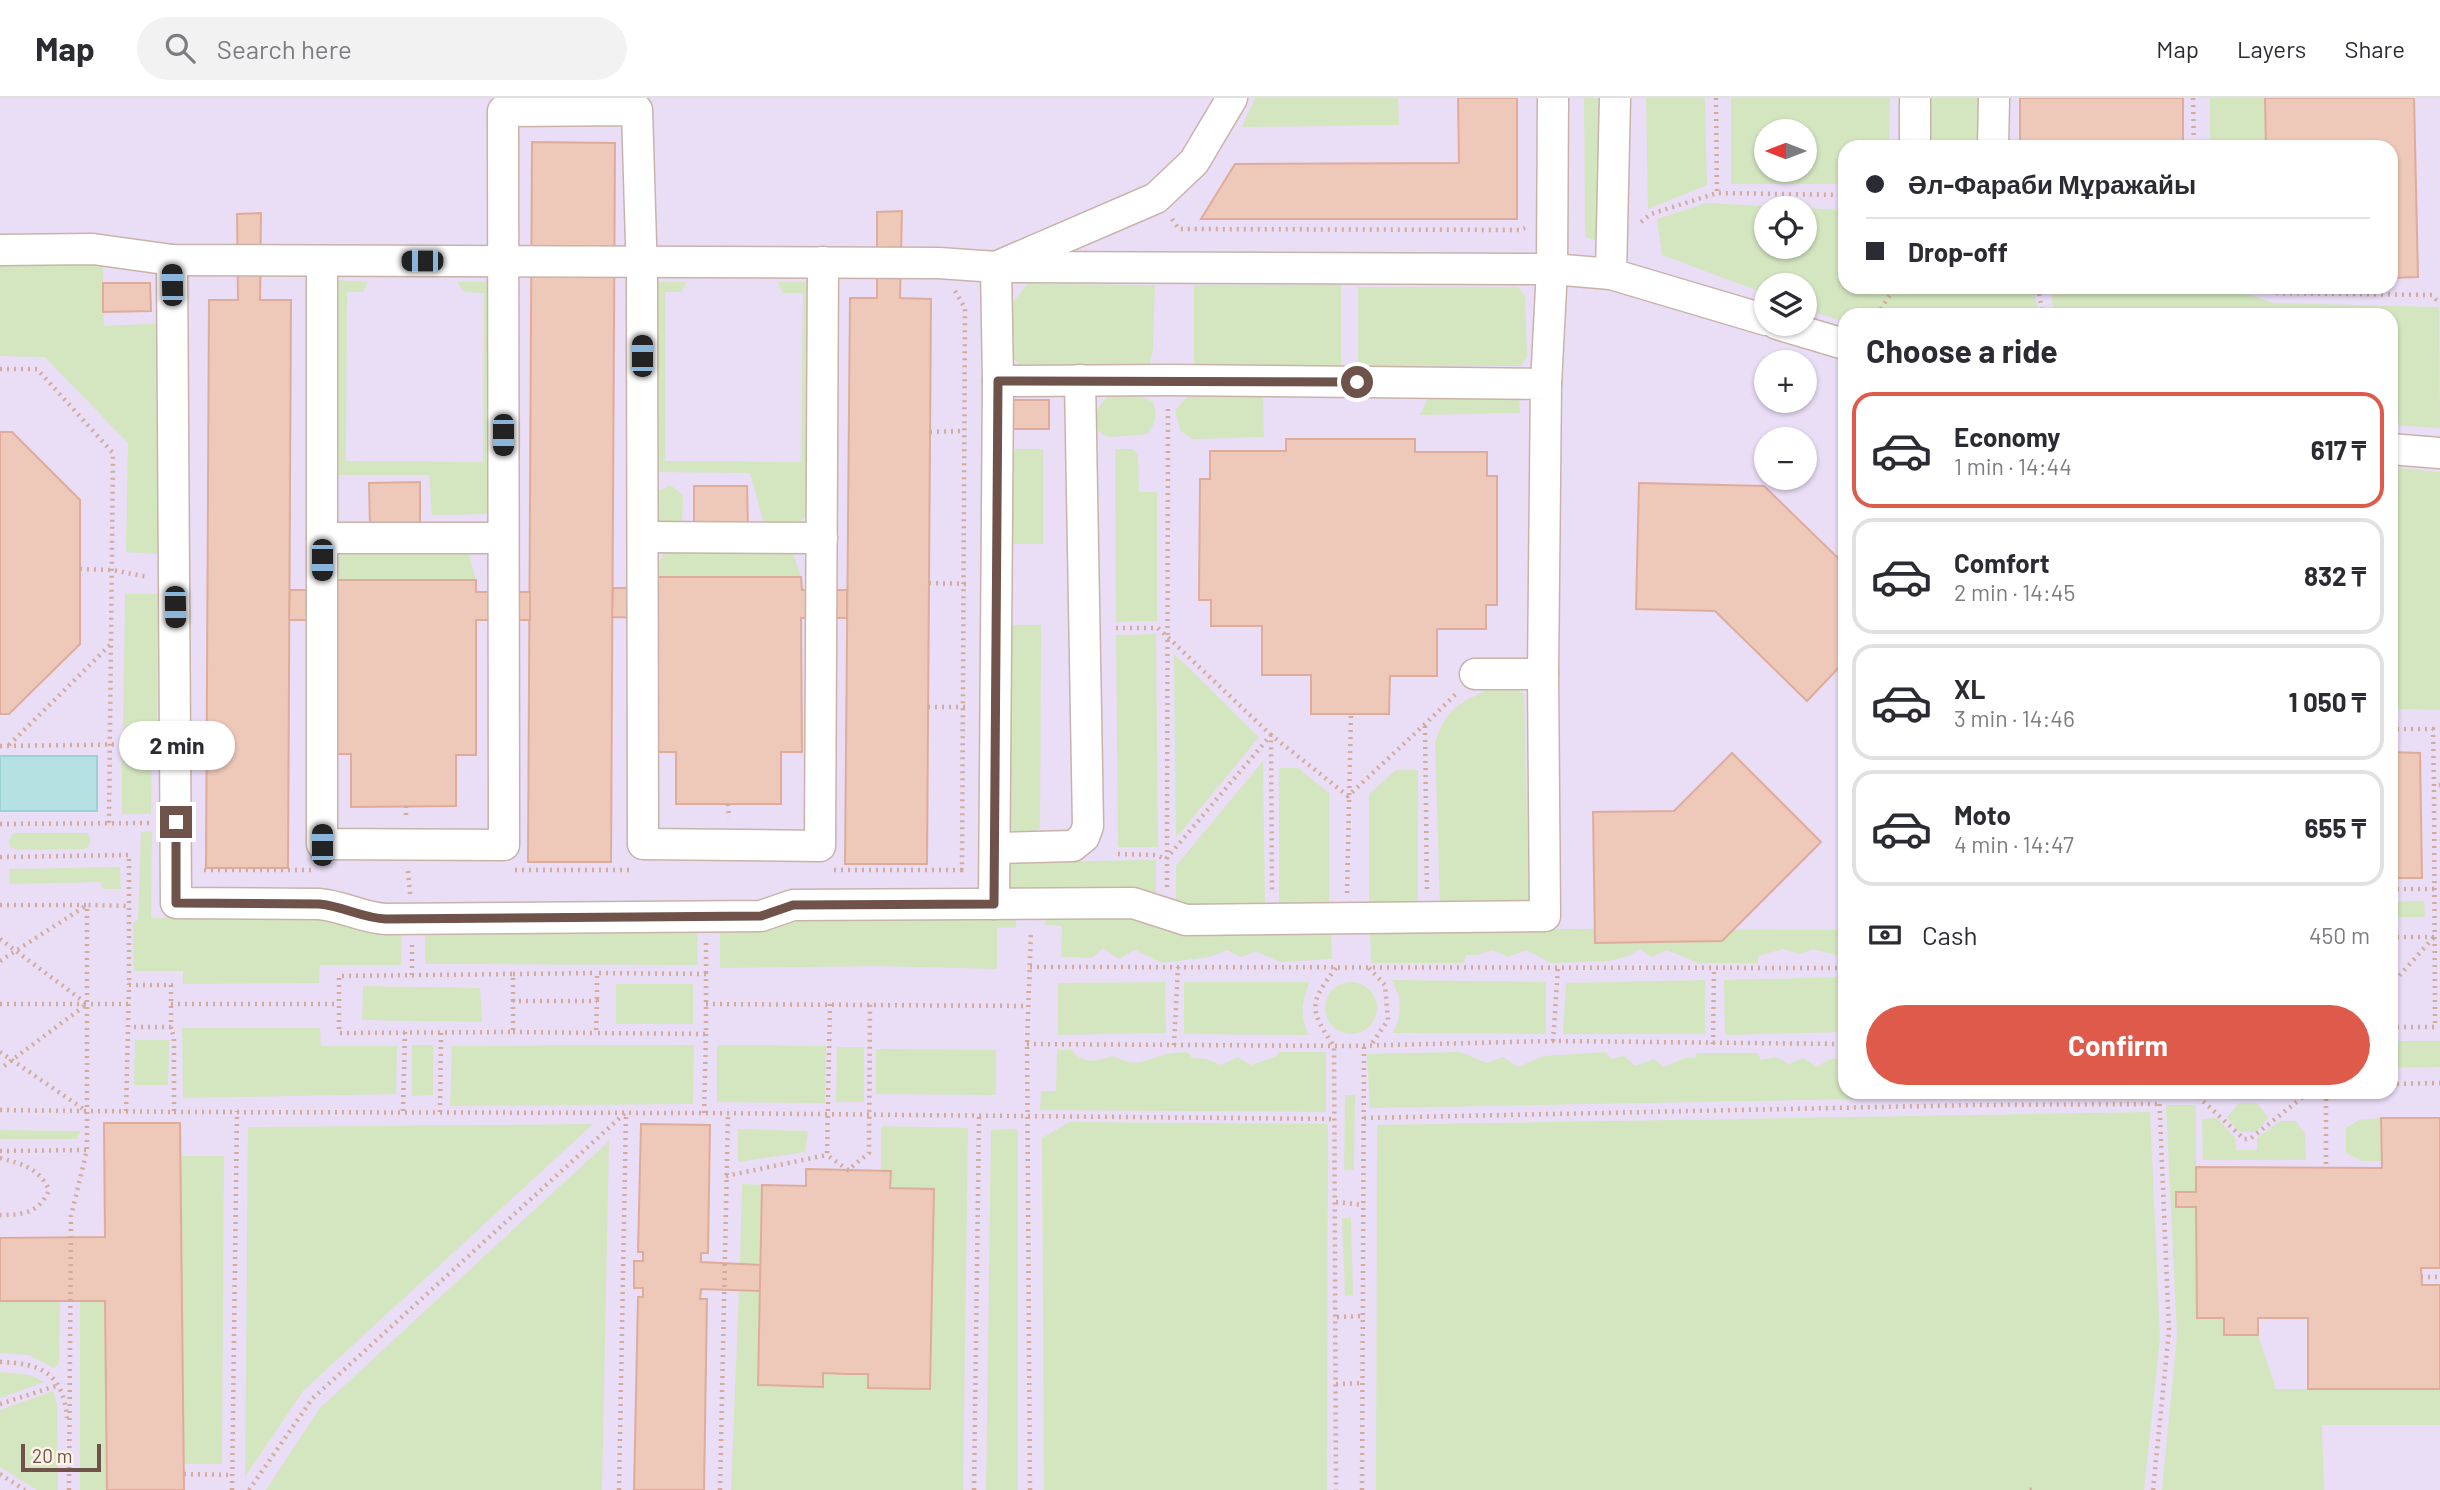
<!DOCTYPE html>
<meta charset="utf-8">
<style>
body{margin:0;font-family:Barlow,sans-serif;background:#f2f2f3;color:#2b2b33;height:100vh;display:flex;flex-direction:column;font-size:26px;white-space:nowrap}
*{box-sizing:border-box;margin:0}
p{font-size:23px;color:#7c7c81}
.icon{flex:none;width:38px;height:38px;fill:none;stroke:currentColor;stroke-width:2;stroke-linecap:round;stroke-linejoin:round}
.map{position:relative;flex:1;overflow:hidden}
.side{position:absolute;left:1838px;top:210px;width:560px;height:791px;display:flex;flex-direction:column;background:#fff;border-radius:21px;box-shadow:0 2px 5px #0004}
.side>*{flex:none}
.guide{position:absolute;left:1838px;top:42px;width:560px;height:154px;border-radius:21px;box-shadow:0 2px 5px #0004;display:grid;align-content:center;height:154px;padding:0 28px;background:#fff}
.needle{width:46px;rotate:270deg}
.buttons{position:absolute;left:1754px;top:21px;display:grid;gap:14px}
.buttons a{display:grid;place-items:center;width:63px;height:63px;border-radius:50%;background:#fff;box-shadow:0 2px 5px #0004;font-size:35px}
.scale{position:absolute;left:21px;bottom:18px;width:80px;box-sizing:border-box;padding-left:7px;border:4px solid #6f5249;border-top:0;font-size:19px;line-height:24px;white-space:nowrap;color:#6f5249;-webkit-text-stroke:5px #fef1e5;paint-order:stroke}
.end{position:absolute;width:32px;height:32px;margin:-16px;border:9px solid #6f5249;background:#fff;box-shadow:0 0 0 4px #fff}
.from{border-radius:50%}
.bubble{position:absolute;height:49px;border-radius:24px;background:#fff;box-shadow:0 2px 5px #0004;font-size:23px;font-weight:700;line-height:49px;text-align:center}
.car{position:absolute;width:21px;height:42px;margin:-21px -10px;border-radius:9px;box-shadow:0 0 5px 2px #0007;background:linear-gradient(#222 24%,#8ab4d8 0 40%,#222 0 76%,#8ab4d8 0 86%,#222 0)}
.guide b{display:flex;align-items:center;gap:24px;height:66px;font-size:26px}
.guide b+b{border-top:2px solid #e1e1e2}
.guide i{width:18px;height:18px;background:#2b2b33}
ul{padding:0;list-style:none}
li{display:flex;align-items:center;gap:21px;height:116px;margin:0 14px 10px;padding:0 14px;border:4px solid #e1e1e2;border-radius:21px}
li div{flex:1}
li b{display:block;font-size:26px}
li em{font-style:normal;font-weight:700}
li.current{border-color:#de5a4b}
li>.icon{width:63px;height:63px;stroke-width:1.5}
h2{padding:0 28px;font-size:32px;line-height:84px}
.pay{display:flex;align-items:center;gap:18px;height:77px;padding:0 28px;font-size:26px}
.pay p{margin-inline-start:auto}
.cta{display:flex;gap:14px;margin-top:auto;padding:14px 28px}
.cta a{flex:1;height:80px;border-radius:42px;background:#de5a4b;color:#fff;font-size:28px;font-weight:700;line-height:80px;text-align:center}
header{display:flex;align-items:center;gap:42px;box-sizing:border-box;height:98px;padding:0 35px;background:#fff;border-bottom:2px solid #e1e1e2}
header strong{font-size:33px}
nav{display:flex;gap:38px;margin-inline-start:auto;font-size:24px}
.search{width:490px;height:63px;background:#f2f2f3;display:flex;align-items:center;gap:18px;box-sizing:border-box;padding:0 24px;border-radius:38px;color:#7c7c81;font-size:26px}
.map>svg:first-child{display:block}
</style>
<header>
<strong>Map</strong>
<div class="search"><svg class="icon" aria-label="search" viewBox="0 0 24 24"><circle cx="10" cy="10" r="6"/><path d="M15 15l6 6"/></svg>Search here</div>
<nav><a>Map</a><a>Layers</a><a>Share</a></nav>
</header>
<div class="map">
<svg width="2440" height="1392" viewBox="0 0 2440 1392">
<rect width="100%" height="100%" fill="#faede0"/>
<!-- education -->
<path fill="#eaddf6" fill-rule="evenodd" d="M0,0H2440V1392H0ZM1766,33H1804V72H1766ZM1844,49H2390V189H1844ZM1766,110H1804V149H1766ZM1766,187H1804V226H1766ZM1844,217H2390V994H1844ZM1766,264H1804V303H1766ZM1766,341H1804V380H1766Z"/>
<!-- green -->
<g fill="#d4e6c0" fill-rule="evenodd">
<polygon points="1255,0 1398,0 1399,27 1242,29"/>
<polygon points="1584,0 1602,0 1606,145 1585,139"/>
<polygon points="1646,0 1705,0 1707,87 1648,111"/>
<path d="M1731,0H1890L1889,49H1844V86H1731ZM1804,33V72H1766V33Z"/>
<polygon points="1925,0 1979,0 1980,49 1925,49"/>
<polygon points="2210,0 2265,0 2266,49 2210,49"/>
<path d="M1707,105L1844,112V189H2033L2039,217H1844V224L1804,210V187H1766V196L1662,157L1657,121ZM1804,110V149H1766V110Z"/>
<polygon points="103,164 104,228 165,225 168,457 126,454 128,345 45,259 0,258 0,167"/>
<polygon points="336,182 368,184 363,194 347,194 346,363 483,364 484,195 464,194 457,184 493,184 491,416 432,417 429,377 340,377 333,370"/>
<polygon points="655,184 687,184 681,194 665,194 665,363 801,364 803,195 783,195 777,184 812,184 813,411 794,430 765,430 750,375 655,374"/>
<polygon points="1027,186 1155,187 1153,251 1149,268 1021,269 1011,257 1013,204"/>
<polygon points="1194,187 1341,187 1341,268 1194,267"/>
<polygon points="1358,189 1518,189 1525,198 1527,259 1521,268 1358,268"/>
<polygon points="2050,189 2229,189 2274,205 2439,209 2440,330 2391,327 2390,217 2054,217"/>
<path d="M1114,296H1136L1153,304C1157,317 1156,325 1147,336L1110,339C1087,335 1093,304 1114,296Z"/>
<polygon points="1519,296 1520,315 1420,317 1429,298"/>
<polygon points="1263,298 1264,339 1192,341 1180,332 1175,312 1187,299"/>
<rect x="1007" y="351" width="36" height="95"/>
<polygon points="1115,351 1132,351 1138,356 1139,394 1157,394 1157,523 1116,524"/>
<polygon points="2391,369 2440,374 2440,612 2391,611"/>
<polygon points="670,387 683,397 682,428 658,427 652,403 655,395"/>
<polygon points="666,451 792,451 801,479 651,479"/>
<polygon points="468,453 476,482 326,482 341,455"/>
<polygon points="125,496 158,496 157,633 123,632"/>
<polygon points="1008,527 1041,527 1040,731 1023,737 1008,730"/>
<polygon points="1156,536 1158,749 1118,749 1116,537"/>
<polygon points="1174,556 1259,639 1176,740"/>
<path d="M1495,588L1518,592L1524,597L1529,805L1440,807L1435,645C1447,607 1461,605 1495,588Z"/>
<polygon points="122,655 152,656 151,716 122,716"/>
<polygon points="1263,663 1265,806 1176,807 1176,768"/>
<polygon points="1279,670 1298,670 1329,695 1329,808 1279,808"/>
<polygon points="1396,672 1418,672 1418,808 1369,808 1369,696"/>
<polygon points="152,733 151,820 333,818 402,829 401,867 320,867 319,885 183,886 183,873 134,873 133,824 138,822 141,734"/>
<polygon points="14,735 87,735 91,742 88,749 84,751 18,752 10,749 9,741"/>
<polygon points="1156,762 1156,798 1008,792 1007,769 1017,764"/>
<polygon points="120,769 121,791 103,791 100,784 10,786 9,771"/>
<polygon points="2424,803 2425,819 2391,819 2391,804"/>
<polygon points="1016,818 1016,829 997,830 997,871 878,868 720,870 720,829 790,819"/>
<polygon points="1045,819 1148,821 1331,832 1332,861 1280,864 1256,853 1241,859 1227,852 1209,859 1162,865 1135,852 1119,861 1103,850 1092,860 1061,859 1062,828 1045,827"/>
<polygon points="425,829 697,829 698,867 425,866"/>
<polygon points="1551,831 1844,832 1844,859 1813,851 1800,856 1783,851 1758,858 1758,865 1698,865 1667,852 1652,859 1640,851 1628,858 1609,863 1551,865 1526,852 1508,859 1493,852 1477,857 1466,857 1464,865 1371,865 1370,835"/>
<polygon points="1844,879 1844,934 1725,937 1724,882"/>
<path d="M1391,882L1546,884V936L1393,935C1402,917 1403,899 1391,882Z"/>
<polygon points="1705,882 1705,936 1563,936 1566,885"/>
<circle cx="1351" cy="910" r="26"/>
<polygon points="1165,884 1166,935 1058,937 1058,885"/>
<path d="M1184,884H1309C1302,907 1299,915 1309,937L1184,936Z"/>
<rect x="616" y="886" width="77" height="40"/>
<polygon points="363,888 480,890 482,924 362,922"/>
<polygon points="182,930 320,930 321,948 397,948 396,996 183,1000"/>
<polygon points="135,942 169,942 168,987 134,987"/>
<polygon points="2391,943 2440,943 2440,969 2391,970"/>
<polygon points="412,947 433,947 433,997 412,998"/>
<polygon points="694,947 693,1006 450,1008 452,948"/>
<polygon points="717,947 826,948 825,1005 717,1004"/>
<polygon points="837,949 864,949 864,1004 836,1004"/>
<polygon points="876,951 996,952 996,997 876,996"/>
<path d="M1057,952H1072C1082,967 1097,963 1113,958C1133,969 1143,964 1163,957C1170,954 1180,955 1187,954L1192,960L1206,961L1221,967L1238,959L1251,967L1275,959L1279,954H1326V1014L1040,1012L1041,993H1056Z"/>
<polygon points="1460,954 1487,965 1503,959 1518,969 1544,958 1606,954 1611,961 1624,958 1635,968 1654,961 1664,969 1685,960 1695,960 1697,955 1757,955 1761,962 1776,959 1789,966 1803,960 1817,969 1830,961 1844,960 1844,994 2130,994 2130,996 1370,1010 1367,956"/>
<polygon points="1345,997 1355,997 1354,1072 1344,1072"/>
<polygon points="2239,1005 2257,1005 2268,1019 2257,1034 2239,1034 2227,1019"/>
<polygon points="2166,1007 2196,1007 2196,1094 2176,1095 2176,1109 2196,1109 2197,1220 2224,1220 2225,1237 2258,1237 2276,1291 2440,1291 2440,1327 2322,1327 2324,1392 2162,1392 2177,1237"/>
<polygon points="2150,1014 2160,1240 2144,1392 1376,1392 1377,1027"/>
<polygon points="2217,1020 2235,1040 2236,1052 2257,1052 2257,1040 2280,1023 2296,1023 2305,1036 2306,1062 2203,1062 2202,1021"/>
<polygon points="2381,1020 2382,1063 2362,1063 2346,1055 2346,1030 2359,1022"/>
<polygon points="1070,1024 1328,1026 1327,1392 1044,1392 1042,1040"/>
<polygon points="593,1026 303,1293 245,1379 248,1029"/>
<polygon points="881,1028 968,1030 963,1392 731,1392 739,1192 760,1193 759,1287 822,1289 823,1275 868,1276 868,1290 930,1291 934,1091 890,1090 891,1073 881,1073"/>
<polygon points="738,1031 808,1033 805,1054 738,1064"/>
<polygon points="1018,1031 1018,1392 986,1392 991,1032"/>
<polygon points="0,1032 81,1033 76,1041 0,1041"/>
<polygon points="609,1043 602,1392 266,1392 320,1310"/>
<polygon points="180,1058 224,1058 222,1366 184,1366"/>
<polygon points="742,1086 762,1087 761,1167 740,1166"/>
<polygon points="1342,1120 1351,1120 1353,1197 1345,1198"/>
<polygon points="0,1203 60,1203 59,1265 54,1270 29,1257 0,1255"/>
<polygon points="80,1203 105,1203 107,1392 80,1392"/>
<polygon points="0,1274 30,1277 44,1284 0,1300"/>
<polygon points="53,1293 57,1306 58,1392 37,1392 0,1369 0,1312"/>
</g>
<!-- water -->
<rect fill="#b6e1e2" stroke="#9dd1d3" stroke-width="2" x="0" y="658" width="97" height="55"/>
<!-- building -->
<g fill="#eec8b9" stroke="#dfac9b" stroke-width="2">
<polygon points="1458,0 1517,0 1517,121 1201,121 1235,66 1459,65"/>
<rect x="2020" y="0" width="163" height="49"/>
<polygon points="2265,0 2414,0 2418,179 2390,180 2390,49 2266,49"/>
<polygon points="532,44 615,45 611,764 528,764"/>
<polygon points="902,113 900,200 931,201 927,766 845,766 850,200 877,200 877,114"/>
<polygon points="261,115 260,202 291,202 288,770 206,770 209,202 238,202 237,116"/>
<polygon points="103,185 150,185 151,213 103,214"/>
<polygon points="1006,302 1049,302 1049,331 1007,331"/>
<polygon points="0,334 12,334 80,402 80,546 9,616 0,616"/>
<polygon points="1286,341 1415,341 1415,354 1487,354 1487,378 1497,378 1497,507 1486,507 1486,531 1437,531 1437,578 1390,578 1389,616 1311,616 1311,577 1262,577 1262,528 1211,528 1211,502 1199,502 1200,381 1210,381 1210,353 1286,353"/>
<polygon points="420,384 420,428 370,428 369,385"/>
<polygon points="1639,385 1764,388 1844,466 1844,564 1807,603 1715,513 1636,511"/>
<polygon points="694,388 747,388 748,431 694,431"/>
<polygon points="651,479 801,479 802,492 847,492 847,520 801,520 802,654 781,654 781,706 676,706 676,654 651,654 651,520 612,519 613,490 651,490"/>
<polygon points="326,482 476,482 476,494 530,494 530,522 476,522 476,657 456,657 456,708 351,709 351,656 325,656 325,522 289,522 290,492 326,492"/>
<polygon points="2390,654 2420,655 2422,780 2390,780"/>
<polygon points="1732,655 1821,744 1722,843 1595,845 1593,714 1674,713"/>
<polygon points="2381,1020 2440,1020 2440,1170 2421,1170 2422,1187 2440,1187 2440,1291 2308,1291 2308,1220 2258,1220 2258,1237 2224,1237 2224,1220 2197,1220 2196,1109 2176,1109 2176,1094 2196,1094 2196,1069 2382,1070"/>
<polygon points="104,1025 180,1025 184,1392 107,1392 105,1203 0,1203 0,1140 105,1139"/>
<polygon points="641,1026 710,1027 708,1155 701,1155 701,1164 761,1167 760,1193 701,1191 700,1201 707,1201 704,1392 634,1392 638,1199 643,1199 643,1190 634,1190 634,1163 643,1163 643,1154 638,1154"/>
<polygon points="806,1071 891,1073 890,1090 934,1091 930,1291 868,1290 868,1276 846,1276 823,1275 823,1289 758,1287 762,1087 806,1088"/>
</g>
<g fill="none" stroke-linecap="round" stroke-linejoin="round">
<!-- minor casing -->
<g stroke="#c9b3a8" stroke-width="33">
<g id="minor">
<polyline points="1915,49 1915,0"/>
<polyline points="1993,49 1994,0"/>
<polyline points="0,152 93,151 172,162 939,165 996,169 1552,171 1611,176 1766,222"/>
<path d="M172,162L176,805L319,806C343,808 363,820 386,821L761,818L793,807L1133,805L1186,822L1545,818L1543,576L1546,286L1169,282L998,283"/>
<polyline points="322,163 322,746 504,747 503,13 637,12 642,178 643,746 820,748 823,164"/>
<polyline points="1611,176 1615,0"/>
<polyline points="1777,226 1844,246"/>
<polyline points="1546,286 1552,171 1553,0"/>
<polyline points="2390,351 2440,355"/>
<polyline points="643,439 822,440"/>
<polyline points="322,440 503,440"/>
<polyline points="1475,576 1543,576"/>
<polyline points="995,750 1073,748 1084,739 1088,728 1080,282"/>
<polyline points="994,806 998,283 996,169 1156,100 1194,64 1232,0"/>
</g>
</g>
<!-- path -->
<g stroke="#d2ab9d" stroke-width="4.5" stroke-dasharray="2 5" stroke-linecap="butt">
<polyline points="1716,0 1717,95"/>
<polyline points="2193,0 2194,49"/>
<polyline points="1172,121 1179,131 1520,132 1525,130"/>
<polyline points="1641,124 1651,116 1717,95 1844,97"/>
<polyline points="2038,189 2043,217"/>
<polyline points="2256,189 2273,195 2432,197 2440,206"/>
<polyline points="955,193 965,210 962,772 964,772"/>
<polyline points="1877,217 1895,189"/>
<polyline points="0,271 37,271 113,355 109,725"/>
<polyline points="930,334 964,333"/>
<polyline points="80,471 112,472 148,479"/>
<polyline points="929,485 966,486"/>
<polyline points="1116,530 1158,530 1271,637 1272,795"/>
<polyline points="928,609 966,609"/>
<polyline points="1425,628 1427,794"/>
<polyline points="2390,631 2433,631 2434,688 2440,687"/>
<polyline points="9,647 110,547"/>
<polyline points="0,648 150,646"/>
<polyline points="728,706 729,720"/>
<polyline points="406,708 406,719"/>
<polyline points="0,726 150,725"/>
<polyline points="1118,756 1156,757 1166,761 1271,637 1348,698 1425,626 1458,594"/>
<polyline points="0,759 129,757 129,887"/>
<polyline points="204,772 311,772"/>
<polyline points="515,772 633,772"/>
<polyline points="834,772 962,772"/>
<polyline points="408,773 410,796"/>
<polyline points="1167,789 1168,307"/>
<polyline points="2390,791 2435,791"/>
<polyline points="1347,795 1351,616"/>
<polyline points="0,807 87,807 87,1052 71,1118 69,1392"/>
<polyline points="2390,839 2434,839"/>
<polyline points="0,841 87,906 0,971"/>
<polyline points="706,845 706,876"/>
<polyline points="0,863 87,807 129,808"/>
<polyline points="1030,869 1844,870"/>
<path d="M1336,870C1309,905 1309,912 1334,948L1336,1392"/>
<polyline points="1369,870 1385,887 1388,922 1371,947"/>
<polyline points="513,876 597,875"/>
<polyline points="412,877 412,847"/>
<polyline points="2390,888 2434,839"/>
<polyline points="513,903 513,876 339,878 339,935 513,934 513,903 597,903 596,935 706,936 706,876 597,875 597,903"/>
<polyline points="0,906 129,906"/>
<polyline points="171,906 339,906"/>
<polyline points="706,906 1028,908"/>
<polyline points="830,906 827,1057 848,1072 869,1055 870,906"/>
<polyline points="2390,929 2435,929 2434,688"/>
<polyline points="513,934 596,935"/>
<polyline points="1553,943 1558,870"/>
<polyline points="1027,946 1347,948 1553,943 1844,946"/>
<polyline points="1713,946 1714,870"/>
<polyline points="1174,947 1178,869"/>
<polyline points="0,954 85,1012"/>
<polyline points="2390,986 2440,985"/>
<polyline points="2193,994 2244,1041 2250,1041 2309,994"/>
<polyline points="2326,994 2326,1070"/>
<polyline points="0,1012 174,1014 174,940 171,929"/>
<polyline points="126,1013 129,887 171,887 171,929 129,929"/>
<polyline points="403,1013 405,934"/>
<polyline points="174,1014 704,1015 1336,1021"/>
<polyline points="440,1014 441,935"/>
<polyline points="704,1015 706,936"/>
<polyline points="1364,1020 1974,1007 2159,1006"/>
<polyline points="0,1053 87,1052"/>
<path d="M0,1060C22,1066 39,1070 49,1092C39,1115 23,1117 0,1117"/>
<polyline points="726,1078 827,1057"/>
<polyline points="1336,1104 1364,1107"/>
<polyline points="2421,1179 2440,1179"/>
<polyline points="1337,1219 1363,1218"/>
<path d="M0,1264C42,1265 63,1276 67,1320"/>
<polyline points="1336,1286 1363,1285"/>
<polyline points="0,1306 59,1287"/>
<polyline points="0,1376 25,1392"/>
<polyline points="184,1376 232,1377"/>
<polyline points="232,1392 237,1013"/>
<polyline points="249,1392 312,1301 625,1015"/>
<polyline points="619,1392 626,1015"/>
<polyline points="720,1392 728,1015"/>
<polyline points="974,1392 979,1019"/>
<polyline points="1030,1392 1027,946 1031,833"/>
<polyline points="1362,1392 1364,948"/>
<polyline points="2030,1392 2035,1390"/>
<polyline points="2153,1392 2169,1233 2159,994"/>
</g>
<!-- minor -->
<use href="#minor" stroke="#fff" stroke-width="30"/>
</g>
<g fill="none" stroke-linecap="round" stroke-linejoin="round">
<!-- route -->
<path stroke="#6f5249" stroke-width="9" d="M176,724V805L319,806C343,808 362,820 386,821L761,818L793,807L994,806L998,283L1357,284"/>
</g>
</svg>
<div class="buttons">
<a><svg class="needle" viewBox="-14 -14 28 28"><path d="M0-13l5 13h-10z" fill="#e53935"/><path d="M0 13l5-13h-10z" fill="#7c7c81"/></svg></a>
<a><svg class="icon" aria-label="locate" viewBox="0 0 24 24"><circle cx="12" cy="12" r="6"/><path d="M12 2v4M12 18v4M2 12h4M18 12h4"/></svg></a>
<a><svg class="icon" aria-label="layers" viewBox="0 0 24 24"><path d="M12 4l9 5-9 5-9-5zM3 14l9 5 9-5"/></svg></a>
<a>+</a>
<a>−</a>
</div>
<div class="scale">20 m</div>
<i class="end from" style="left:1357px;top:284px"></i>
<i class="end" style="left:176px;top:724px"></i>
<div class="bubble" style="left:119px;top:623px;width:116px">2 min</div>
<i class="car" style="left:422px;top:163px;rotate:270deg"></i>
<i class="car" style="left:172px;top:187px;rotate:359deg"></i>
<i class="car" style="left:642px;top:258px;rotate:0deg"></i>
<i class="car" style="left:503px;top:337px;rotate:180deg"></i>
<i class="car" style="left:322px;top:462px;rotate:180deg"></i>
<i class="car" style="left:175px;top:509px;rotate:179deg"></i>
<i class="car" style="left:322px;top:747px;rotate:0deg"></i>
<div class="guide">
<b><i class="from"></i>Әл-Фараби Мұражайы</b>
<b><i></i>Drop-off</b>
</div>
<section class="side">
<h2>Choose a ride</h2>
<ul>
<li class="current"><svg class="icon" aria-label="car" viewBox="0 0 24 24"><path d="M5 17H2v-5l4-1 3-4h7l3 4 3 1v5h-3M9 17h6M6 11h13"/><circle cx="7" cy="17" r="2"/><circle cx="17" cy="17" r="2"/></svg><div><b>Economy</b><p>1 min · 14:44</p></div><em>617 ₸</em></li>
<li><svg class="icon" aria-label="car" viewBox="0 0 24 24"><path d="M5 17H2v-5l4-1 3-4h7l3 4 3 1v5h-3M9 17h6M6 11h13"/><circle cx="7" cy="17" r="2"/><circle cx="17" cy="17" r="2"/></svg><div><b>Comfort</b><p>2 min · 14:45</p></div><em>832 ₸</em></li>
<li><svg class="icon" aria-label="car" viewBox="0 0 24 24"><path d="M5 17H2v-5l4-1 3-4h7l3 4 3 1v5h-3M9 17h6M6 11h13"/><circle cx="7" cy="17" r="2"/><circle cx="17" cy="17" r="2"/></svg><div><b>XL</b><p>3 min · 14:46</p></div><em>1 050 ₸</em></li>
<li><svg class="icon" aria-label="car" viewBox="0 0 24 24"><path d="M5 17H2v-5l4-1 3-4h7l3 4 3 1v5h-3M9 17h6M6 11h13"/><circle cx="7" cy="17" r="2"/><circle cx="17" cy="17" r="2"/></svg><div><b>Moto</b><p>4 min · 14:47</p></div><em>655 ₸</em></li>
</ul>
<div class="pay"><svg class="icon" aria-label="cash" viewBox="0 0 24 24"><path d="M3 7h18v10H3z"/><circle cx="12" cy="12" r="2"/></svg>Cash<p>450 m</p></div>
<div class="cta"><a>Confirm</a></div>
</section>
</div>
